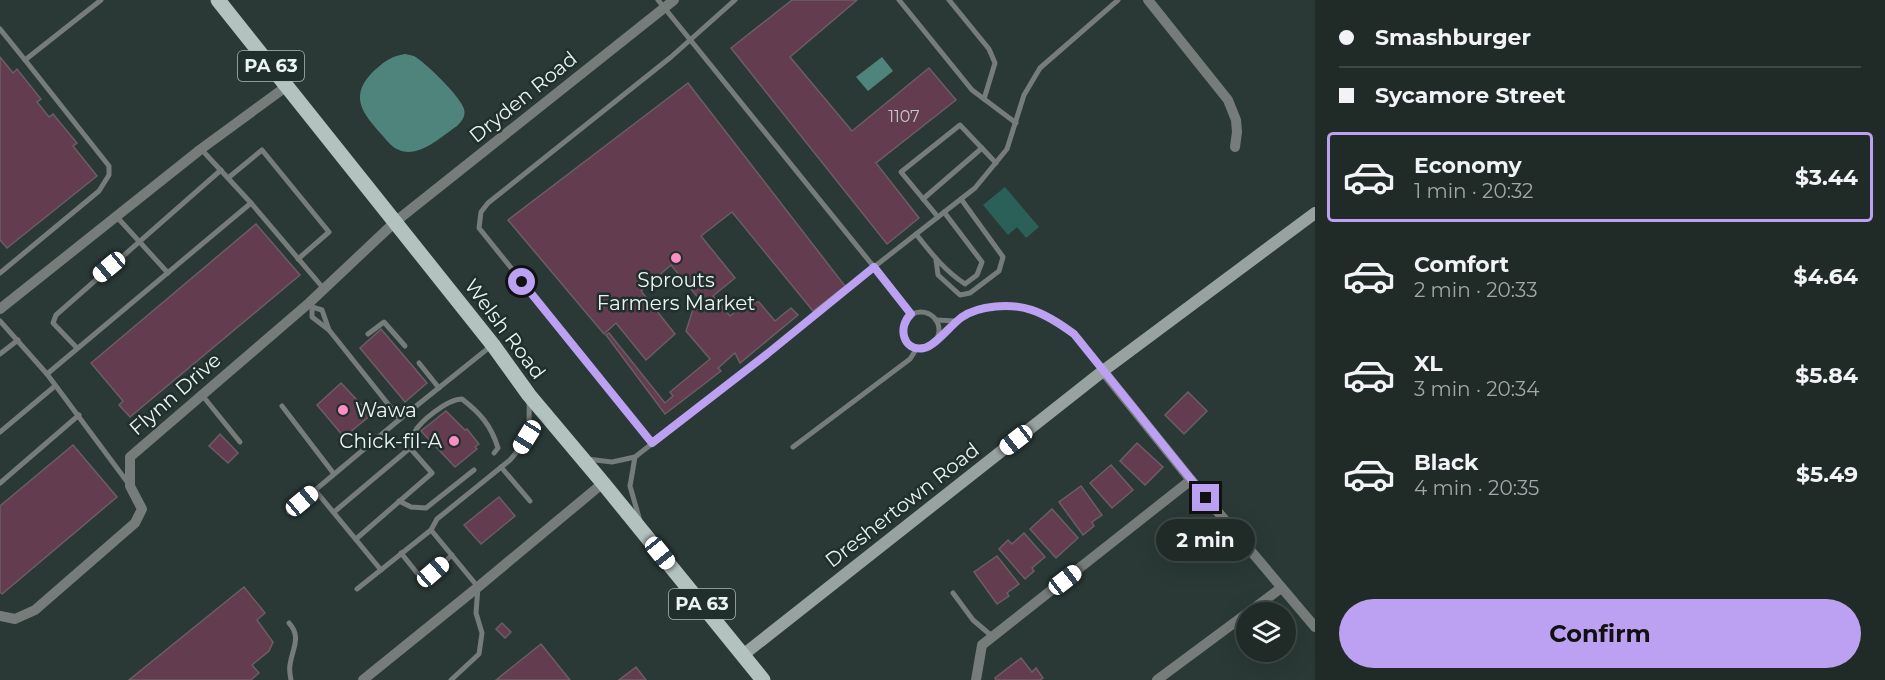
<!DOCTYPE html>
<meta charset="utf-8">
<style>
body{margin:0;font-family:Montserrat,sans-serif;background:#2d3734;color:#f1f3f6;height:100vh;display:flex;flex-direction:column;font-size:22px;white-space:nowrap}
*{box-sizing:border-box;margin:0}
p{font-size:20px;color:#a2a7a8}
.icon{flex:none;width:33px;height:33px;fill:none;stroke:currentColor;stroke-width:2;stroke-linecap:round;stroke-linejoin:round}
.map{position:relative;flex:1;overflow:hidden}
.side{display:flex;flex-direction:column;background:#202b28;width:570px}
.side>*{flex:none}
.top-card{display:grid;align-content:center;height:132px;padding:0 24px;background:#202b28}
.tools{position:absolute;left:1236px;top:602px;display:grid;gap:12px}
.tools a{display:grid;place-items:center;width:60px;height:60px;border-radius:50%;background:#202b28;box-shadow:0 6px 24px #0002,0 0 0 2px #3d4745;font-size:30px}
.end{position:absolute;width:27px;height:27px;margin:-14px;border:8px solid #bca0f2;background:#111;box-shadow:0 0 0 3px #111}
.from{border-radius:50%}
.bubble{position:absolute;height:42px;border-radius:21px;background:#202b28;box-shadow:0 6px 24px #0002,0 0 0 2px #3d4745;font-size:20px;font-weight:700;line-height:42px;text-align:center}
.car{position:absolute;width:18px;height:36px;margin:-18px -9px;border-radius:8px;box-shadow:0 0 4px 2px #0007;background:linear-gradient(#fff 24%,#345 0 40%,#fff 0 76%,#345 0 86%,#fff 0)}
.top-card b{display:flex;align-items:center;gap:21px;height:57px;font-size:22px}
.top-card b+b{border-top:2px solid #3d4745}
.top-card i{width:15px;height:15px;background:#f1f3f6}
ul{padding:0;list-style:none}
li{display:flex;align-items:center;gap:18px;height:90px;margin:0 12px 9px;padding:0 12px;border:3px solid transparent;border-radius:6px}
li div{flex:1}
li b{display:block;font-size:22px}
li em{font-style:normal;font-weight:700}
li.active{border-color:#bca0f2}
li>.icon{width:54px;height:54px;stroke-width:1.5}
.cta{display:flex;gap:12px;margin-top:auto;padding:12px 24px}
.cta a{flex:1;height:69px;border-radius:36px;background:#bca0f2;color:#111;font-size:24px;font-weight:700;line-height:69px;text-align:center}
main{display:flex;flex:1;min-height:0}
.map>svg:first-child{display:block}
</style>
<main>
<div class="map">
<svg width="1315" height="680" viewBox="0 0 1315 680">
<rect width="100%" height="100%" fill="#2a3936"/>
<!-- green -->
<polygon fill="#2b6059" points="1005,187 1039,227 1026,238 1017,227 1008,235 983,205"/>
<!-- water -->
<g fill="#4f847d">
<path d="M405,54C406,54 413,56 414,56C425,62 461,97 464,109C466,116 462,121 457,126C438,139 412,165 390,144C368,118 343,99 376,69C385,61 392,56 405,54Z"/>
<polygon points="882,57 893,71 868,91 856,77"/>
</g>
<!-- building -->
<g fill="#633d4f" stroke="#6b5d63" stroke-width="1.5">
<polygon points="792,0 857,0 790,57 852,131 929,68 956,100 876,163 919,218 887,244 731,48"/>
<polygon points="0,57 13,73 17,69 41,99 37,102 49,117 53,114 77,143 73,146 97,176 7,248 0,240"/>
<polygon points="688,83 845,286 813,311 732,212 701,236 735,278 713,296 730,316 747,302 759,302 775,321 791,308 798,315 740,363 735,353 718,368 721,371 665,414 606,335 609,333 665,403 673,396 670,392 710,359 686,331 694,306 699,310 705,306 671,265 641,291 675,334 646,360 616,323 604,334 508,220"/>
<polygon points="256,224 300,275 130,417 119,405 123,401 91,363"/>
<polygon points="381,329 427,383 405,402 360,348"/>
<polygon points="341,383 371,415 344,437 317,405"/>
<polygon points="1188,392 1207,411 1184,434 1165,415"/>
<polygon points="446,411 465,430 467,429 479,444 475,447 477,449 455,467 421,431"/>
<polygon points="220,434 238,453 228,463 209,446"/>
<polygon points="1137,443 1163,467 1145,485 1120,461"/>
<polygon points="73,445 117,497 2,594 0,592 0,506"/>
<polygon points="1111,465 1133,490 1112,508 1090,483"/>
<polygon points="1081,486 1102,515 1092,522 1094,526 1083,535 1059,502"/>
<polygon points="499,497 515,516 481,544 464,525"/>
<polygon points="1052,509 1078,538 1056,558 1030,529"/>
<polygon points="1024,533 1045,557 1032,568 1034,571 1025,579 999,549 1008,540 1012,544"/>
<polygon points="997,556 1019,584 1007,593 1009,596 997,604 974,572"/>
<polygon points="244,587 265,613 257,620 273,642 269,651 252,665 259,673 251,680 129,680"/>
<polygon points="502,623 511,632 505,638 496,629"/>
<polygon points="541,644 570,680 496,680"/>
<polygon points="1021,658 1032,672 1036,668 1043,678 1040,680 996,680 995,678"/>
<polygon points="636,667 646,680 619,680"/>
</g>
<g fill="none" stroke-linecap="round" stroke-linejoin="round">
<!-- lane -->
<g stroke="#757c7a" stroke-width="5">
<polyline points="899,0 972,90 1016,123"/>
<polyline points="949,0 989,49 995,63 984,99"/>
<polyline points="0,29 25,60"/>
<polyline points="201,149 251,203 324,289"/>
<polyline points="228,178 262,150 329,232 298,259"/>
<polyline points="923,199 982,148"/>
<polyline points="116,216 168,273"/>
<polyline points="938,217 901,172 960,125 996,163"/>
<path d="M916,234C931,253 944,270 965,284L977,275L982,262L944,212"/>
<polyline points="936,260 938,275 960,295 970,293 999,271 1003,257 961,199"/>
<polyline points="0,273 99,191 109,175 109,166 25,60 101,0"/>
<polyline points="312,307 312,317 329,330"/>
<circle cx="921" cy="330" r="18"/>
<polyline points="911,314 874,267 975,188 1007,149 1024,95 1040,68 1118,0"/>
<polyline points="936,320 956,321"/>
<polyline points="0,321 47,374 251,203"/>
<polyline points="368,334 384,322 405,346"/>
<path d="M938,338C951,329 960,316 975,310C1007,298 1049,310 1074,334C1084,344 1093,358 1102,370"/>
<polyline points="77,348 53,323 56,315 221,170"/>
<polyline points="0,354 18,340"/>
<polyline points="419,363 439,388"/>
<polyline points="47,374 128,483"/>
<polyline points="202,395 240,442"/>
<polyline points="282,406 334,474"/>
<polyline points="400,419 491,346"/>
<polyline points="0,432 55,386"/>
<polyline points="652,443 479,228 481,212 488,203 671,57 735,0"/>
<polyline points="793,447 910,359 917,348"/>
<path d="M410,448C411,443 412,438 414,433C420,421 448,399 462,399C480,413 491,425 498,448L494,453"/>
<polyline points="635,457 630,486 640,521"/>
<polyline points="587,459 612,462 635,457 767,354 874,267 658,0"/>
<polyline points="501,467 530,501"/>
<polyline points="0,483 79,415"/>
<polyline points="315,490 381,570"/>
<polyline points="399,501 411,507 426,508 474,470"/>
<polyline points="289,512 400,419 329,330 322,310 312,307 308,304"/>
<polyline points="334,512 410,448 432,473 356,539"/>
<path d="M431,530L437,519L510,460C529,439 530,430 529,403"/>
<polyline points="401,553 417,573 424,576 433,572 452,555"/>
<polyline points="357,589 431,530 478,587 476,613 482,633 479,654 451,680"/>
<polyline points="953,593 973,620 993,637"/>
<path d="M289,623C302,637 292,649 290,665C289,670 290,675 291,680"/>
</g>
<!-- street -->
<g stroke="#757c7a" stroke-width="10">
<polyline points="1148,0 1228,100 1236,120 1237,132 1235,147"/>
<polyline points="0,309 201,149 287,86"/>
<polyline points="1103,371 1191,480 1315,627"/>
<polyline points="1249,612 1281,588"/>
<polyline points="0,616 15,619 35,610 135,523 142,509 130,486 130,457 309,303 395,222 674,0"/>
<polyline points="363,680 478,587 603,483"/>
<polyline points="976,680 982,645 1191,480"/>
<polyline points="1157,680 1246,614"/>
</g>
<!-- secondary -->
<polyline stroke="#98a3a1" stroke-width="12" points="743,655 1103,371 1315,213"/>
<!-- primary -->
<polyline stroke="#b3c2bf" stroke-width="15" points="218,0 493,345 529,395 603,483 763,680"/>
</g>
<g fill="none" stroke-linecap="round" stroke-linejoin="round">
<!-- route -->
<path stroke="#bca0f2" stroke-width="8" d="M522,282L652,443L767,354L874,267L911,314C897,327 903,352 924,348C933,347 949,328 956,322C963,315 975,310 985,308C1022,301 1044,312 1074,334L1206,498"/>
</g>
<!-- markers -->
<g fill="#fb8fc5" stroke="#212f2c" stroke-width="2">
<circle cx="676" cy="258" r="6"/>
<circle cx="343" cy="410" r="6"/>
<circle cx="454" cy="441" r="6"/>
</g>
<g text-anchor="middle" stroke-width="5" stroke-linejoin="round" paint-order="stroke">
<!-- number labels -->
<g font-size="16" fill="#c9c6c9">
<text x="904" y="122">1107</text>
</g>
<!-- shield labels -->
<g fill="#212f2c" stroke="#aeb9b7" stroke-width="1.5">
<rect x="238" y="51" width="66" height="30" rx="4.5"/>
<rect x="669" y="589" width="66" height="30" rx="4.5"/>
</g>
<g font-size="18" font-weight="bold" fill="#ebf4f2">
<text x="271" y="72">PA 63</text>
<text x="702" y="610">PA 63</text>
</g>
<!-- street labels -->
<g font-size="20" fill="#ebf4f2" stroke="#212f2c">
<text transform="translate(523 97) rotate(-39)" y="7">Dryden Road</text>
<text transform="translate(505 329) rotate(53)" y="7">Welsh Road</text>
<text transform="translate(175 394) rotate(-41)" y="7">Flynn Drive</text>
<text transform="translate(902 505) rotate(-38)" y="7">Dreshertown Road</text>
</g>
<!-- poi labels -->
<g font-size="20" fill="#ebf4f2" stroke="#212f2c">
<text x="676" y="287">Sprouts<tspan x="676" dy="23">Farmers Market</tspan></text>
<text x="355" y="417" text-anchor="start">Wawa</text>
<text x="442" y="448" text-anchor="end">Chick-fil-A</text>
</g>
</g>
</svg>
<div class="tools">
<a><svg class="icon" aria-label="layers" viewBox="0 0 24 24"><path d="M12 4l9 5-9 5-9-5zM3 14l9 5 9-5"/></svg></a>
</div>
<i class="end from" style="left:522px;top:282px"></i>
<i class="end" style="left:1206px;top:498px"></i>
<div class="bubble" style="left:1156px;top:519px;width:99px">2 min</div>
<i class="car" style="left:109px;top:267px;rotate:230deg"></i>
<i class="car" style="left:527px;top:437px;rotate:212deg"></i>
<i class="car" style="left:1016px;top:440px;rotate:232deg"></i>
<i class="car" style="left:302px;top:501px;rotate:50deg"></i>
<i class="car" style="left:660px;top:553px;rotate:141deg"></i>
<i class="car" style="left:433px;top:572px;rotate:49deg"></i>
<i class="car" style="left:1065px;top:580px;rotate:52deg"></i>
</div>
<section class="side">
<div class="top-card">
<b><i class="from"></i>Smashburger</b>
<b><i></i>Sycamore Street</b>
</div>
<ul>
<li class="active"><svg class="icon" aria-label="car" viewBox="0 0 24 24"><path d="M5 17H2v-5l4-1 3-4h7l3 4 3 1v5h-3M9 17h6M6 11h13"/><circle cx="7" cy="17" r="2"/><circle cx="17" cy="17" r="2"/></svg><div><b>Economy</b><p>1 min · 20:32</p></div><em>$3.44</em></li>
<li><svg class="icon" aria-label="car" viewBox="0 0 24 24"><path d="M5 17H2v-5l4-1 3-4h7l3 4 3 1v5h-3M9 17h6M6 11h13"/><circle cx="7" cy="17" r="2"/><circle cx="17" cy="17" r="2"/></svg><div><b>Comfort</b><p>2 min · 20:33</p></div><em>$4.64</em></li>
<li><svg class="icon" aria-label="car" viewBox="0 0 24 24"><path d="M5 17H2v-5l4-1 3-4h7l3 4 3 1v5h-3M9 17h6M6 11h13"/><circle cx="7" cy="17" r="2"/><circle cx="17" cy="17" r="2"/></svg><div><b>XL</b><p>3 min · 20:34</p></div><em>$5.84</em></li>
<li><svg class="icon" aria-label="car" viewBox="0 0 24 24"><path d="M5 17H2v-5l4-1 3-4h7l3 4 3 1v5h-3M9 17h6M6 11h13"/><circle cx="7" cy="17" r="2"/><circle cx="17" cy="17" r="2"/></svg><div><b>Black</b><p>4 min · 20:35</p></div><em>$5.49</em></li>
</ul>
<div class="cta"><a>Confirm</a></div>
</section>
</main>
